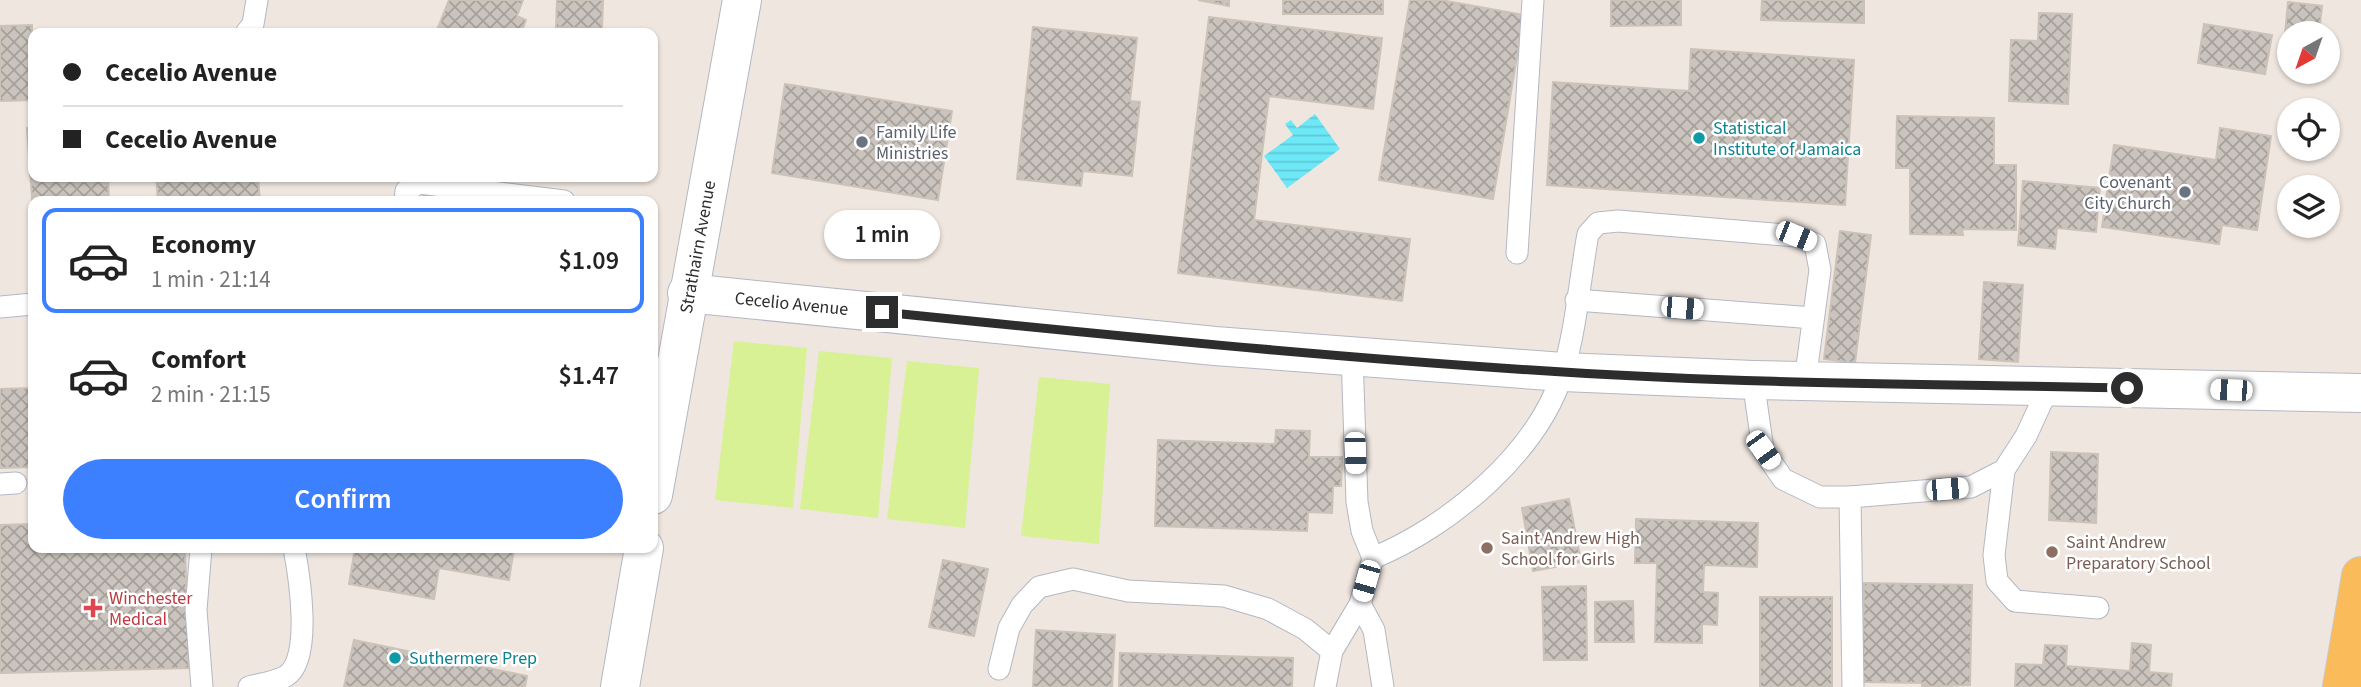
<!DOCTYPE html>
<meta charset="utf-8">
<style>
body{margin:0;font-family:"Source Sans 3",sans-serif;background:#f2f2f2;color:#222;height:100vh;display:flex;flex-direction:column;font-size:26px;white-space:nowrap}
*{box-sizing:border-box;margin:0}
p{font-size:23px;color:#767676}
.icon{flex:none;width:38px;height:38px;fill:none;stroke:currentColor;stroke-width:2;stroke-linecap:round;stroke-linejoin:round}
.map{position:relative;flex:1;overflow:hidden}
.side{position:absolute;left:28px;top:196px;width:630px;height:357px;display:flex;flex-direction:column;background:#fff;border-radius:14px;box-shadow:0 2px 5px #0004}
.side>*{flex:none}
.banner{position:absolute;left:28px;top:28px;width:630px;height:154px;border-radius:14px;box-shadow:0 2px 5px #0004;display:grid;align-content:center;height:154px;padding:0 35px;background:#fff}
.needle{width:46px;rotate:220deg}
.fabs{position:absolute;left:2277px;top:21px;display:grid;gap:14px}
.fabs a{display:grid;place-items:center;width:63px;height:63px;border-radius:50%;background:#fff;box-shadow:0 2px 5px #0004;font-size:35px}
.end{position:absolute;width:32px;height:32px;margin:-16px;border:9px solid #2d2d2d;background:#fff;box-shadow:0 0 0 4px #fff}
.from{border-radius:50%}
.bubble{position:absolute;height:49px;border-radius:24px;background:#fff;box-shadow:0 2px 5px #0004;font-size:23px;font-weight:600;line-height:49px;text-align:center}
.car{position:absolute;width:21px;height:42px;margin:-21px -10px;border-radius:9px;box-shadow:0 0 5px 2px #0007;background:linear-gradient(#fff 24%,#345 0 40%,#fff 0 76%,#345 0 86%,#fff 0)}
.banner b{display:flex;align-items:center;gap:24px;height:66px;font-size:26px}
.banner b+b{border-top:2px solid #e0e0e0}
.banner i{width:18px;height:18px;background:#222}
ul{padding:12px 0 0;list-style:none}
li{display:flex;align-items:center;gap:21px;height:105px;margin:0 14px 10px;padding:0 21px;border:4px solid transparent;border-radius:14px}
li div{flex:1}
li b{display:block;font-size:26px}
li em{font-style:normal;font-weight:600}
li.selected{border-color:#3d80ff}
li>.icon{width:63px;height:63px;stroke-width:1.5}
.cta{display:flex;gap:14px;margin-top:auto;padding:14px 35px}
.cta a{flex:1;height:80px;border-radius:42px;background:#3d80ff;color:#fff;font-size:28px;font-weight:600;line-height:80px;text-align:center}
.map>svg:first-child{display:block}
</style>
<div class="map">
<svg width="2361" height="687" viewBox="0 0 2361 687">
<defs>
<pattern id="water-rules" width="6" height="5" patternUnits="userSpaceOnUse" patternTransform="scale(1.75)"><rect width="6" height="5" fill="#6de8f7"/><path d="M0 2.5h6" fill="none" stroke="#5fc7d4"/></pattern>
<pattern id="building-cross-hatch" width="8" height="8" patternUnits="userSpaceOnUse" patternTransform="scale(1.75)"><rect width="8" height="8" fill="#cbc4be"/><path d="M0 0l8 8M0 8l8-8" fill="none" stroke="#a5a09b"/></pattern>
</defs>
<rect width="100%" height="100%" fill="#efe6df"/>
<!-- pitch -->
<g fill="#d8f194">
<polygon points="734,341 807,348 793,508 715,500"/>
<polygon points="819,351 892,358 878,518 800,509"/>
<polygon points="907,361 979,368 965,528 887,519"/>
<polygon points="1039,377 1110,384 1099,544 1021,536"/>
</g>
<!-- water -->
<polygon fill="url(#water-rules)" points="1315,114 1340,149 1287,188 1264,156 1293,135 1285,124 1291,120 1297,128"/>
<!-- building -->
<g fill="url(#building-cross-hatch)" stroke="#ccc2b8" stroke-width="2">
<polygon points="449,0 523,0 517,16 526,20 521,33 445,33 437,30"/>
<polygon points="557,0 603,0 602,29 556,27"/>
<polygon points="1198,0 1229,0 1229,6"/>
<rect x="1283" y="0" width="100" height="14"/>
<polygon points="1410,0 1441,0 1524,15 1493,199 1379,180"/>
<polygon points="1611,0 1681,0 1681,25 1611,26"/>
<polygon points="1762,0 1864,0 1864,23 1761,20"/>
<polygon points="2288,2 2322,6 2319,33 2289,33 2289,68 2282,67"/>
<polygon points="2039,13 2072,14 2068,104 2009,101 2011,40 2038,41"/>
<polygon points="1209,17 1382,38 1373,109 1269,96 1254,220 1410,239 1402,301 1178,273"/>
<polygon points="2204,24 2272,35 2265,74 2198,63"/>
<polygon points="32,25 33,100 0,101 0,26"/>
<polygon points="1033,27 1137,38 1130,101 1140,102 1132,176 1083,171 1081,186 1017,179"/>
<polygon points="1691,49 1854,60 1845,205 1547,185 1553,82 1689,91"/>
<polygon points="785,84 952,111 938,200 772,173"/>
<polygon points="1897,116 1994,118 1994,165 2016,165 2016,230 1962,229 1963,235 1910,234 1910,168 1896,168"/>
<polygon points="33,127 33,177 108,177 109,201 33,201 33,212 27,128"/>
<polygon points="2220,128 2271,136 2257,230 2222,225 2219,244 2102,227 2114,145 2216,160"/>
<polygon points="156,177 258,177 260,201 158,201"/>
<polygon points="2023,181 2100,188 2096,232 2057,228 2055,249 2018,245"/>
<polygon points="424,194 467,201 422,201"/>
<polygon points="1840,231 1871,235 1855,363 1824,359"/>
<polygon points="1984,282 2023,285 2018,362 1979,359"/>
<polygon points="33,388 33,467 0,468 0,389"/>
<polygon points="1276,430 1310,431 1309,457 1342,457 1341,486 1333,486 1332,513 1308,512 1307,531 1155,526 1158,440 1275,444"/>
<polygon points="2051,452 2098,454 2096,523 2049,520"/>
<polygon points="1569,499 1581,562 1533,571 1522,508"/>
<polygon points="1636,519 1758,523 1757,567 1704,565 1703,592 1718,593 1717,625 1702,624 1702,643 1655,642 1657,563 1635,563"/>
<polygon points="33,524 33,548 185,548 189,668 0,673 0,525"/>
<polygon points="355,548 514,548 509,580 439,568 434,599 349,584"/>
<polygon points="943,560 988,569 974,636 929,627"/>
<polygon points="1864,583 1972,585 1970,685 1922,687 1922,683 1862,682"/>
<polygon points="1586,586 1587,660 1544,660 1542,587"/>
<rect x="1760" y="597" width="72" height="90"/>
<polygon points="1633,601 1634,642 1595,642 1595,602"/>
<polygon points="1036,630 1115,635 1112,687 1033,687"/>
<polygon points="354,640 527,676 525,687 344,687"/>
<polygon points="2132,643 2151,645 2149,672 2172,674 2171,687 2015,687 2016,664 2043,665 2045,645 2067,646 2066,666 2130,671"/>
<polygon points="1120,653 1293,658 1292,687 1119,687"/>
</g>
<g fill="none" stroke-linecap="round" stroke-linejoin="round">
<!-- service casing -->
<g stroke="#b3b8c2" stroke-width="23">
<g id="service">
<polyline points="246,33 253,24 257,0"/>
<polyline points="405,201 406,191 419,183 564,201"/>
<polyline points="1517,253 1533,0"/>
<polyline points="1576,300 1813,318"/>
<polyline points="0,307 33,304"/>
<polyline points="1753,380 1763,450 1783,479 1820,497 1850,497 1971,487 2004,470 2026,436 2049,386"/>
<polyline points="2004,470 1994,555 1997,581 2015,601 2098,608"/>
<polyline points="0,484 16,483"/>
<polyline points="1850,497 1853,687"/>
<polyline points="201,548 196,610 202,687"/>
<path d="M1373,558C1449,527 1538,453 1563,372C1576,330 1580,278 1588,234L1598,223L1618,221L1796,236L1815,244L1820,270L1805,381"/>
<polyline points="1360,604 1374,630 1383,687"/>
<polyline points="999,669 1009,628 1022,605 1039,587 1073,579 1128,591 1224,596 1268,609 1305,629 1332,651"/>
<path d="M249,687C260,684 276,682 286,676C313,660 299,574 294,548"/>
<polyline points="1325,687 1332,651 1360,604 1373,558 1362,531 1357,502 1352,355"/>
</g>
</g>
<!-- minor casing -->
<g stroke="#b3b8c2" stroke-width="40">
<g id="minor">
<path id="s1" d="M687,293L1215,346L1563,372L1753,380L2361,393"/>
<path id="s2" d="M653,495L742,0"/>
<polyline points="620,687 644,548"/>
</g>
</g>
<!-- primary casing -->
<g stroke="#c8c8c8" stroke-width="40">
<polyline id="primary" points="2342,687 2361,576"/>
</g>
<!-- service -->
<use href="#service" stroke="#fff" stroke-width="21"/>
<!-- minor -->
<use href="#minor" stroke="#fff" stroke-width="38"/>
<!-- primary -->
<use href="#primary" stroke="#fabb5a" stroke-width="38"/>
</g>
<g fill="none" stroke-linecap="round" stroke-linejoin="round">
<!-- route -->
<path stroke="#2d2d2d" stroke-width="9" d="M882,312C1108,335 1335,358 1563,372C1750,384 1939,384 2127,388"/>
</g>
<!-- markers -->
<g fill="#0f9aa8" stroke="#fff" stroke-width="2.5">
<circle cx="1699" cy="138" r="7"/>
<circle cx="395" cy="658" r="7"/>
</g>
<g fill="#6b7280" stroke="#fff" stroke-width="2.5">
<circle cx="862" cy="142" r="7"/>
<circle cx="2185" cy="192" r="7"/>
</g>
<g fill="#8d6e63" stroke="#fff" stroke-width="2.5">
<circle cx="1487" cy="548" r="7"/>
<circle cx="2052" cy="552" r="7"/>
</g>
<path fill="#e0444e" stroke="#fff" stroke-width="2.5" d="M89.5 597.5h7v7h7v7h-7v7h-7v-7h-7v-7h7z"/>
<g text-anchor="middle" stroke-width="5" stroke-linejoin="round" paint-order="stroke">
<!-- culture labels -->
<g font-size="18" fill="#0d838f" stroke="#fff" text-anchor="start">
<text x="1713" y="134">Statistical<tspan x="1713" dy="21">Institute of Jamaica</tspan></text>
<text x="409" y="664">Suthermere Prep</text>
</g>
<!-- worship labels -->
<g font-size="18" fill="#5b616d" stroke="#fff" text-anchor="start">
<text x="876" y="138">Family Life<tspan x="876" dy="21">Ministries</tspan></text>
<text x="2171" y="188" text-anchor="end">Covenant<tspan x="2171" dy="21">City Church</tspan></text>
</g>
<!-- street labels -->
<g font-size="18" fill="#2d2d2d" stroke="#fff">
<text dy="6" stroke="none"><textPath href="#s2" startOffset="252">Strathairn Avenue</textPath></text>
<text dy="6" stroke="none"><textPath href="#s1" startOffset="105">Cecelio Avenue</textPath></text>
</g>
<!-- education labels -->
<g font-size="18" fill="#785e54" stroke="#fff" text-anchor="start">
<text x="1501" y="544">Saint Andrew High<tspan x="1501" dy="21">School for Girls</tspan></text>
<text x="2066" y="548">Saint Andrew<tspan x="2066" dy="21">Preparatory School</tspan></text>
</g>
<!-- health labels -->
<g font-size="18" fill="#be3a42" stroke="#fff" text-anchor="start">
<text x="109" y="604">Winchester<tspan x="109" dy="21">Medical</tspan></text>
</g>
</g>
</svg>
<div class="fabs">
<a><svg class="needle" viewBox="-14 -14 28 28"><path d="M0-13l5 13h-10z" fill="#e53935"/><path d="M0 13l5-13h-10z" fill="#767676"/></svg></a>
<a><svg class="icon" aria-label="locate" viewBox="0 0 24 24"><circle cx="12" cy="12" r="6"/><path d="M12 2v4M12 18v4M2 12h4M18 12h4"/></svg></a>
<a><svg class="icon" aria-label="layers" viewBox="0 0 24 24"><path d="M12 4l9 5-9 5-9-5zM3 14l9 5 9-5"/></svg></a>
</div>
<i class="end from" style="left:2127px;top:388px"></i>
<i class="end" style="left:882px;top:312px"></i>
<div class="bubble" style="left:824px;top:210px;width:116px">1 min</div>
<i class="car" style="left:1796px;top:236px;rotate:112deg"></i>
<i class="car" style="left:1682px;top:308px;rotate:95deg"></i>
<i class="car" style="left:2231px;top:390px;rotate:272deg"></i>
<i class="car" style="left:1763px;top:450px;rotate:144deg"></i>
<i class="car" style="left:1355px;top:453px;rotate:178deg"></i>
<i class="car" style="left:1947px;top:489px;rotate:85deg"></i>
<i class="car" style="left:1366px;top:581px;rotate:196deg"></i>
<div class="banner">
<b><i class="from"></i>Cecelio Avenue</b>
<b><i></i>Cecelio Avenue</b>
</div>
<section class="side">
<ul>
<li class="selected"><svg class="icon" aria-label="car" viewBox="0 0 24 24"><path d="M5 17H2v-5l4-1 3-4h7l3 4 3 1v5h-3M9 17h6M6 11h13"/><circle cx="7" cy="17" r="2"/><circle cx="17" cy="17" r="2"/></svg><div><b>Economy</b><p>1 min · 21:14</p></div><em>$1.09</em></li>
<li><svg class="icon" aria-label="car" viewBox="0 0 24 24"><path d="M5 17H2v-5l4-1 3-4h7l3 4 3 1v5h-3M9 17h6M6 11h13"/><circle cx="7" cy="17" r="2"/><circle cx="17" cy="17" r="2"/></svg><div><b>Comfort</b><p>2 min · 21:15</p></div><em>$1.47</em></li>
</ul>
<div class="cta"><a>Confirm</a></div>
</section>
</div>
